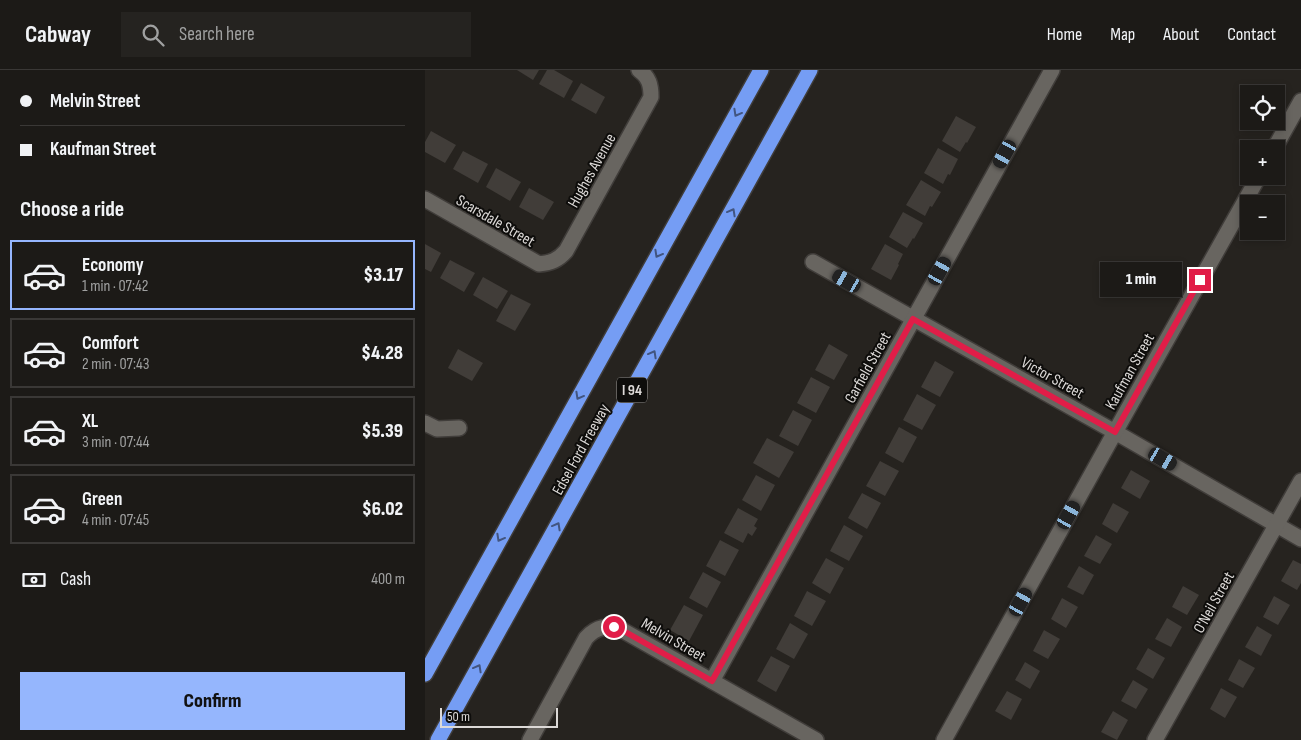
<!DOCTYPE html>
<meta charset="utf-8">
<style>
body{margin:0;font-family:"Sofia Sans Condensed",sans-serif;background:#252320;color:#f1f3f6;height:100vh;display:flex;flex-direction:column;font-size:19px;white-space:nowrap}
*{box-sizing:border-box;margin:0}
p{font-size:16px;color:#a0a1a1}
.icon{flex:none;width:28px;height:28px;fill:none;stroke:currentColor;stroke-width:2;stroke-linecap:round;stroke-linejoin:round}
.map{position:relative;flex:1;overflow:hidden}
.panel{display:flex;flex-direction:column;background:#1c1a17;width:425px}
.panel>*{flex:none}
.hud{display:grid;align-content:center;height:110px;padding:0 20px;background:#1c1a17}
.fabs{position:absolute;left:815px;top:15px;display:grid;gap:10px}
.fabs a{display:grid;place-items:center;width:45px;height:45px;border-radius:0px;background:#1c1a17;box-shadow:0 2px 8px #0003,0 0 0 1px #3a3836;font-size:25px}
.scale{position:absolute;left:15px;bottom:12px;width:118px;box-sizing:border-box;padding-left:5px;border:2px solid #dcd9d7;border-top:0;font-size:14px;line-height:18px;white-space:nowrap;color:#dcd9d7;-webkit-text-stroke:4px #0e0d0b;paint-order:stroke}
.end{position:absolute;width:22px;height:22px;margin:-11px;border:6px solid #e11d48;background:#fff;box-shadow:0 0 0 2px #fff}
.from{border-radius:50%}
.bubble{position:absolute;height:35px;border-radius:0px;background:#1c1a17;box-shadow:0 2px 8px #0003,0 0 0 1px #3a3836;font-size:16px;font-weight:800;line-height:35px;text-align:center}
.car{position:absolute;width:15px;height:30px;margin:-15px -8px;border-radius:6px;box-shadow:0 0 4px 1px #0007;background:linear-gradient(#222 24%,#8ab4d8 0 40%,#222 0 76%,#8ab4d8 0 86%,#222 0)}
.hud b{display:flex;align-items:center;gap:18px;height:48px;font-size:19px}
.hud b+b{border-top:1px solid #3a3836}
.hud i{width:12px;height:12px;background:#f1f3f6}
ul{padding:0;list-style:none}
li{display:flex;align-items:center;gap:15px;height:70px;margin:0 10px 8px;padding:0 10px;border:2px solid #3a3836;border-radius:0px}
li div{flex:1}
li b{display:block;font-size:19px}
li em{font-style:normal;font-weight:800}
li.on{border-color:#95b6fd}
li>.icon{width:45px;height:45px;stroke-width:1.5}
h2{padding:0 20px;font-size:22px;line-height:60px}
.pay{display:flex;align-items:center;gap:12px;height:55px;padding:0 20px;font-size:19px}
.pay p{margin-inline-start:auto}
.action{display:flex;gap:10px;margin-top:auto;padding:10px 20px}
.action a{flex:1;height:58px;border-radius:0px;background:#95b6fd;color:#111;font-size:20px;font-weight:800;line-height:58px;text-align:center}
header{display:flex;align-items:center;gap:30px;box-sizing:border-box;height:70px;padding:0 25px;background:#1c1a17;border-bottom:1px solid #3a3836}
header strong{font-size:24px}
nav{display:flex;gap:28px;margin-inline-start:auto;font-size:18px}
.search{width:350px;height:45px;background:#252320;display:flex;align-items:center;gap:12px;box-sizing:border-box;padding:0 18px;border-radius:0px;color:#a0a1a1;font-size:19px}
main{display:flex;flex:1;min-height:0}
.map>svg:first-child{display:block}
</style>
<header>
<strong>Cabway</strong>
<div class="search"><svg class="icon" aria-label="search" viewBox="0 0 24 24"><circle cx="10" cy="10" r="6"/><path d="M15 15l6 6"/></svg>Search here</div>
<nav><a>Home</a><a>Map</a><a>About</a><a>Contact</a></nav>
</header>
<main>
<section class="panel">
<div class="hud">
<b><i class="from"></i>Melvin Street</b>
<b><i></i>Kaufman Street</b>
</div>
<h2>Choose a ride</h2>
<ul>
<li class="on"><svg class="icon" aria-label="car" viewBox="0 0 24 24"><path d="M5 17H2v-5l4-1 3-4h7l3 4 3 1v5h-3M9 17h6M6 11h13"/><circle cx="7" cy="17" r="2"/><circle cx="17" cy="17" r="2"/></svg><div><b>Economy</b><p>1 min · 07:42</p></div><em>$3.17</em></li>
<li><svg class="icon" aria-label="car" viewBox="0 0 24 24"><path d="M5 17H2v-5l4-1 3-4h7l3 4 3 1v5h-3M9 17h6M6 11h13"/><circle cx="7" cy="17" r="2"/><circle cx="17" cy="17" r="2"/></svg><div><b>Comfort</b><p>2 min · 07:43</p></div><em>$4.28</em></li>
<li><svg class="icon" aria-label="car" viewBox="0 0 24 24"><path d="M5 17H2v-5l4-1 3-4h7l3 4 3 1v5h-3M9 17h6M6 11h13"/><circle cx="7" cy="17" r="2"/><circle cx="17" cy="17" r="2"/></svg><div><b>XL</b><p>3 min · 07:44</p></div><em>$5.39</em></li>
<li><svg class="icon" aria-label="car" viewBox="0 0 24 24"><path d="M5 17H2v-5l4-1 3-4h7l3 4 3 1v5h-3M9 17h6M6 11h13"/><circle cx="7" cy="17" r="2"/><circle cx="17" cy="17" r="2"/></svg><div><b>Green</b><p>4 min · 07:45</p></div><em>$6.02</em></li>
</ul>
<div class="pay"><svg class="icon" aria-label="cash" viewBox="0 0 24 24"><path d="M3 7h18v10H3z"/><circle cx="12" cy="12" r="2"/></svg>Cash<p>400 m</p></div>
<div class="action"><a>Confirm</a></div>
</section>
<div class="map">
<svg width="876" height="670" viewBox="0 0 876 670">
<rect width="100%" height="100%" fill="#26231f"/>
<!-- building -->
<g fill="#413d39">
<polygon points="92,0 114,0 108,10"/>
<polygon points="122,0 129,0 148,11 139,28 114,14"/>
<polygon points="156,13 180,27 171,44 146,30"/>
<polygon points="531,46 551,57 542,73 541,72 535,82 517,71"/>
<polygon points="6,61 31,75 20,93 0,82 0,72"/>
<polygon points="513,78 533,89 525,105 523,104 518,114 499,103"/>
<polygon points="38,81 63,94 53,113 28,99"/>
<polygon points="71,98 96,112 85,131 61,117"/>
<polygon points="496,110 516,122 507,137 505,136 500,146 481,135"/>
<polygon points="104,118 129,132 118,150 94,137"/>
<polygon points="478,142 498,153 489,169 488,168 482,178 464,167"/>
<polygon points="0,174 16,183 6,202 0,199"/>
<polygon points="460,174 478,184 473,194 474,195 466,210 446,199"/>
<polygon points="25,190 50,203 39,222 15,208"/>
<polygon points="58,207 83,221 72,239 48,225"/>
<polygon points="86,224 106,234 90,261 71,251"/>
<polygon points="404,274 423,285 409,310 390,300"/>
<polygon points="33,279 58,293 47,311 23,298"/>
<polygon points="510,291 529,302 515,327 496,317"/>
<polygon points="386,307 405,317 391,343 372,333"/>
<polygon points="492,324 511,335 497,360 478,350"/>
<polygon points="368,340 387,350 373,376 354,366"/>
<polygon points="474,357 492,367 478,393 460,383"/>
<polygon points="342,368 369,382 354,408 328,393"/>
<polygon points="455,391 474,401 460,426 441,416"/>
<polygon points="706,400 725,411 715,429 696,418"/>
<polygon points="331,405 350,415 336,441 317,430"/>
<polygon points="437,423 456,433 442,459 423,448"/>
<polygon points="688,433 704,442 692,463 677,454"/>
<polygon points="313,438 333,449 329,456 332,458 327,466 323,463 318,473 299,463"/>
<polygon points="419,455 438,466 424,491 405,481"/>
<polygon points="671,465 687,474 675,494 659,486"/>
<polygon points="295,470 314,480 300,506 281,496"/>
<polygon points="401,488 419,498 405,524 387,513"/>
<polygon points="868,490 876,494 876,513 872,520 856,511"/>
<polygon points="654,496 669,505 658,525 642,517"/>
<polygon points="278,502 296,512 282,538 264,528"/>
<polygon points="758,516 774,525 762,545 747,537"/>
<polygon points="382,521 401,531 387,556 369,546"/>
<polygon points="849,526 865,535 853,555 838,547"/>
<polygon points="637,528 653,537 641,558 626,549"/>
<polygon points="259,535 278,545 264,571 245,560"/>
<polygon points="742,548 757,557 746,577 730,569"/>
<polygon points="365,553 383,564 369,589 351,579"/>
<polygon points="832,556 847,565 836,586 820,577"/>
<polygon points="619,560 635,569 623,589 608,581"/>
<polygon points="723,578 740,588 728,609 711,599"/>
<polygon points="346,586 365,596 351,622 332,611"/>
<polygon points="814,589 830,598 818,618 803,610"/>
<polygon points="600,592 615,601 605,619 590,610"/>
<polygon points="708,610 723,619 711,639 696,631"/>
<polygon points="796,618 812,627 800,648 785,639"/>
<polygon points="582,621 597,629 586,650 570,641"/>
<polygon points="688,641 703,650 692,670 676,662"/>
</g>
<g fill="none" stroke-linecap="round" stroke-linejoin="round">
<!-- minor casing -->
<g stroke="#403d3a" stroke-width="18">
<g id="minor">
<polyline points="849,79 876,31"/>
<path d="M0,129L114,194C126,193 133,190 141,181L226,27C226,15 224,7 214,0"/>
<polyline points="388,192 690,362 876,469"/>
<polyline points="0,353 12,359 34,358"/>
<polyline points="287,611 627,0"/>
<path d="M105,670L161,568C172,556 182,555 197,560L391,670"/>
<polyline points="519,670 690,362 834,106"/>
<polyline points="730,670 876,411"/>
</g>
</g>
<!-- highway casing -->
<g stroke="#403d3a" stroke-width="18">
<g id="highway">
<polyline points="0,604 336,0"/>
<polyline points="13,670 385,0"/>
</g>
</g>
<!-- minor -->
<use href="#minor" stroke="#686560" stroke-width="15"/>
<!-- highway -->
<use href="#highway" stroke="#759df4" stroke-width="15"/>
</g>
<!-- one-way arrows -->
<defs><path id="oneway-chevron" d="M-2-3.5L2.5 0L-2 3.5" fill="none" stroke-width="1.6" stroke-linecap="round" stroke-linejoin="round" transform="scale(1.25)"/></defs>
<g stroke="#425580">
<use href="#oneway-chevron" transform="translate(312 43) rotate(119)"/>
<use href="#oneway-chevron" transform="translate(307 142) rotate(-61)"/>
<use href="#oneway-chevron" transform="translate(233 184) rotate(119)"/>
<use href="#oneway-chevron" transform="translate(228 284) rotate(-61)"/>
<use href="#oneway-chevron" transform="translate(154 326) rotate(119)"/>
<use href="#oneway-chevron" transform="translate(132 456) rotate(-61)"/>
<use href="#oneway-chevron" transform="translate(75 468) rotate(119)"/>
<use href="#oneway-chevron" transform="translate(53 598) rotate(-61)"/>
</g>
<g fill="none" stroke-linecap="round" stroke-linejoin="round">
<!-- route -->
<polyline stroke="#e11d48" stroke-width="6" points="189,557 197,560 287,611 488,249 690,362 775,210"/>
</g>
<g text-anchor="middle" stroke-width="4" stroke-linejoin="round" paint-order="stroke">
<!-- shield labels -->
<rect fill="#0e0d0b" stroke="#9e9c9a" stroke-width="1" x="192" y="307.5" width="30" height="25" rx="4"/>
<g font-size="15" font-weight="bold" fill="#dcd9d7">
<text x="207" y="325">I 94</text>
</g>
<!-- street labels -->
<g font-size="16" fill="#dcd9d7" stroke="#0e0d0b">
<text transform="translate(166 100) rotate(-61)" y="6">Hughes Avenue</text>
<text transform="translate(71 150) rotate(30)" y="6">Scarsdale Street</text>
<text transform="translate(442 297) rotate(-61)" y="6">Garfield Street</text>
<text transform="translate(704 301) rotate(-61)" y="6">Kaufman Street</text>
<text transform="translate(628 307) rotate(29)" y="6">Victor Street</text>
<text transform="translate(155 379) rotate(-61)" y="6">Edsel Ford Freeway</text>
<text transform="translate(788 532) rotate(-61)" y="6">O'Neil Street</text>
<text transform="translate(249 569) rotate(30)" y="6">Melvin Street</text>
</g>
</g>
</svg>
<div class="fabs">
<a><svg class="icon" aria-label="locate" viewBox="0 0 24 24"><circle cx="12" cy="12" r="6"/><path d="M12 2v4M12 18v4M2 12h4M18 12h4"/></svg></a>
<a>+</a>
<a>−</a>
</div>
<div class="scale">50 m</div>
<i class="end from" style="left:189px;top:557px"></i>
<i class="end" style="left:775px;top:210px"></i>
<div class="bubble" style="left:675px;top:192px;width:82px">1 min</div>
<i class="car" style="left:580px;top:84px;rotate:209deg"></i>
<i class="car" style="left:515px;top:201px;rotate:29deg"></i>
<i class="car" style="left:422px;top:211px;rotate:300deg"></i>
<i class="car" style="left:738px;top:389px;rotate:120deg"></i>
<i class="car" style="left:644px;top:445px;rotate:29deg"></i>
<i class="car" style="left:596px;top:532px;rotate:29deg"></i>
</div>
</main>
